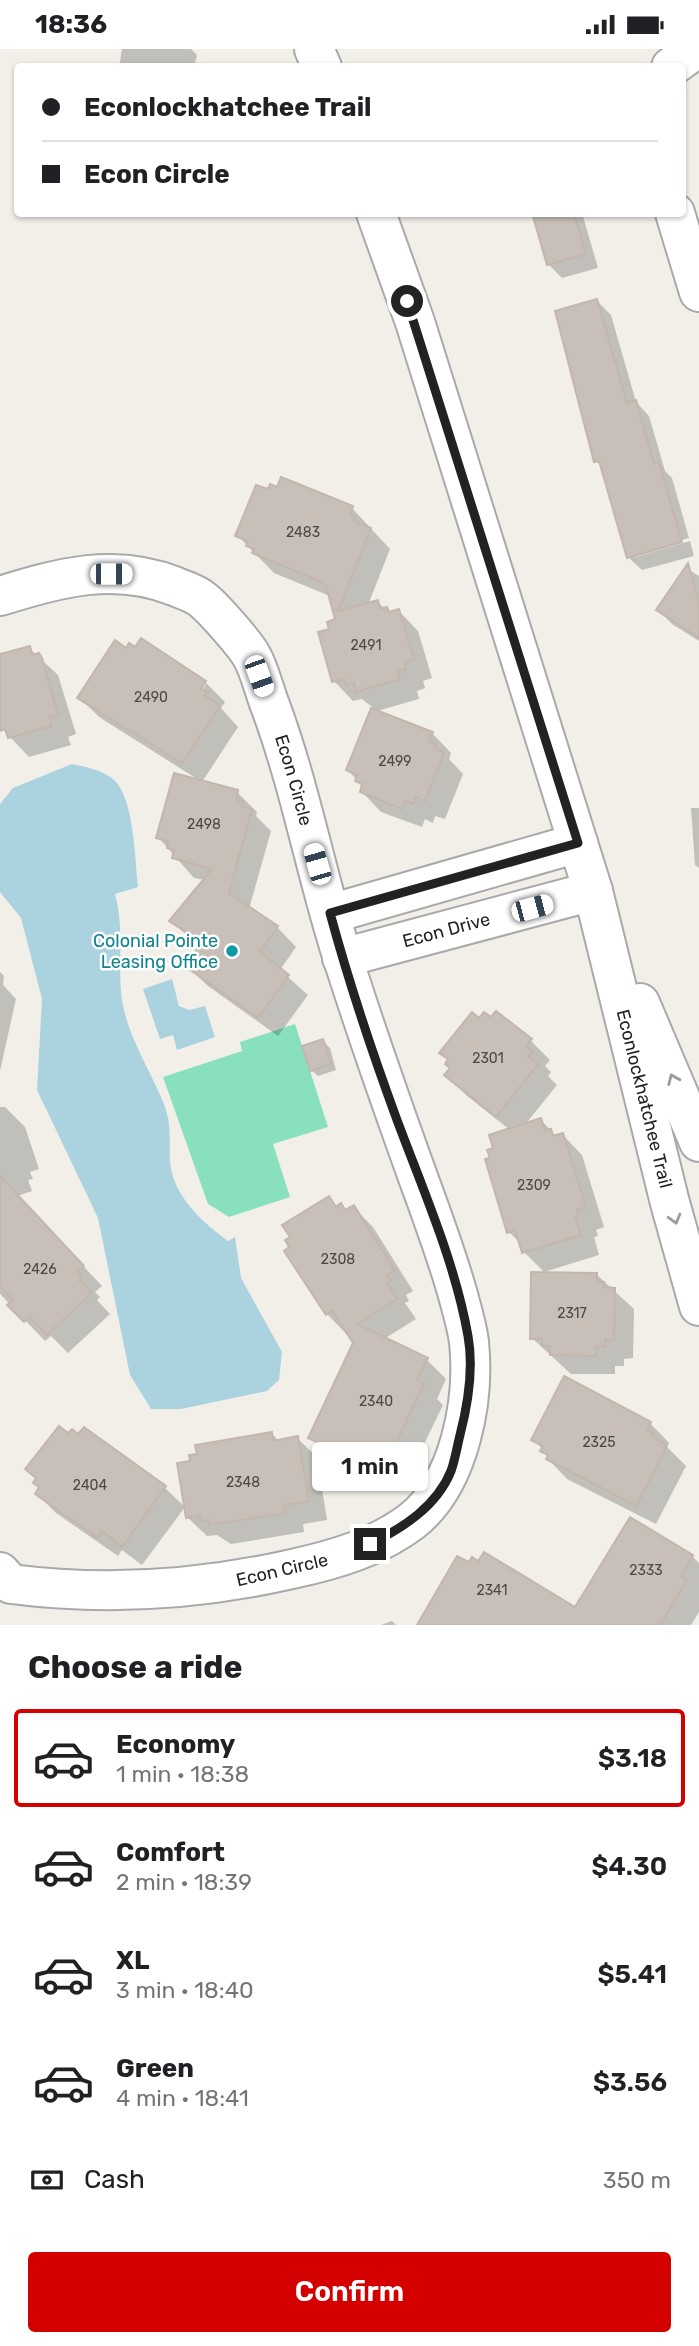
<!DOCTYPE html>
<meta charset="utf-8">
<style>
body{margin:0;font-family:Rubik,sans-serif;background:#f2f2f2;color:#202124;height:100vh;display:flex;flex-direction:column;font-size:26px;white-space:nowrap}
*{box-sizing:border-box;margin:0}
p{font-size:23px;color:#757577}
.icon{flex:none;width:38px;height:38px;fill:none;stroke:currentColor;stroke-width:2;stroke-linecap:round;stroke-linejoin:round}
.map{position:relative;height:1576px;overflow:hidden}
.side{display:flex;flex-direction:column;background:#fff;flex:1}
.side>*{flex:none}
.guide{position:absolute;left:14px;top:14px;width:672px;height:154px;border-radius:7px;box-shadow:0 2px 5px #0004;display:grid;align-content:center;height:154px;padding:0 28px;background:#fff}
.end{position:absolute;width:32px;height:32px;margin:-16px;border:9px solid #222;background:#fff;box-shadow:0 0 0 4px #fff}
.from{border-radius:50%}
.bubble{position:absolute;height:49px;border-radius:7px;background:#fff;box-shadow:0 2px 5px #0004;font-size:23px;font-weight:600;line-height:49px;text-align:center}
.car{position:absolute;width:21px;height:42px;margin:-21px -10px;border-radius:9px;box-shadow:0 0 5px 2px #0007;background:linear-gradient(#fff 24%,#345 0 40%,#fff 0 76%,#345 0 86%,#fff 0)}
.guide b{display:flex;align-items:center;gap:24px;height:66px;font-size:26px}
.guide b+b{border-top:2px solid #e0e0e0}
.guide i{width:18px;height:18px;background:#202124}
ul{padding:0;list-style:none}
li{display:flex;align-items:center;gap:21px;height:98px;margin:0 14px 10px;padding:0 14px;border:4px solid transparent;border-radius:7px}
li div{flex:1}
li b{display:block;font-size:26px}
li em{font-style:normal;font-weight:600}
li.current{border-color:#d40000}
li>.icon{width:63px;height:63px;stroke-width:1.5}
h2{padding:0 28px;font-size:32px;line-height:84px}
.pay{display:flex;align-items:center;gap:18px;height:77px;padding:0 28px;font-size:26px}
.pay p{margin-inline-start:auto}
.cta{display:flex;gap:14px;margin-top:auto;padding:14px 28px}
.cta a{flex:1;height:80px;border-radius:7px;background:#d40000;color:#fff;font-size:28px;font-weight:600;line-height:80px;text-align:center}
.status{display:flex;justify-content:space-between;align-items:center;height:49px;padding:0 35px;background:#fff;direction:ltr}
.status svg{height:19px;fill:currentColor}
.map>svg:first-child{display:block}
</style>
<div class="status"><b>18:36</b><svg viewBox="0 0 49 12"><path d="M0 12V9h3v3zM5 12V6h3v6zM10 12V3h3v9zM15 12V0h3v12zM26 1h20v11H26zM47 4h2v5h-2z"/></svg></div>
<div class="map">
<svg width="699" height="1576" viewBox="0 0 699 1576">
<rect width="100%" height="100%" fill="#f2efe9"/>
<!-- pitch -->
<polygon fill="#88e0be" points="295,975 328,1078 273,1095 290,1148 229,1168 208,1155 163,1028 242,1002 240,993"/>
<!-- water -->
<g fill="#aad3df">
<path d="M72,715C86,718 103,721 114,731C134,748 135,812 138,838L115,845C125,883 117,914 122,951C128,989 150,1020 164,1055C172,1077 169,1090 170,1112C172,1146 203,1174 228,1192L235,1188L241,1229L282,1303L279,1331L267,1342L181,1360H151L130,1326L98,1169L37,1041L42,950L21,869L0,843V755L13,739Z"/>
<polygon points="172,930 179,957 189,961 205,957 215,988 177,1001 173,986 160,990 143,940"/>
</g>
<!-- shadow -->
<g fill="#0003" fill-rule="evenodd">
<polygon points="122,0 191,0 197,6 194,18 119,18"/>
<polygon points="534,164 582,164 598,219 562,229 548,215"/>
<polygon points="597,252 611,266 636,353 649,367 665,422 672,429 689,489 635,505 635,508 690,492 694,507 642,521 628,508 603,419 596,412"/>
<polygon points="352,459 390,500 368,556 377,553 391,564 399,562 418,582 432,629 423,632 425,639 417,642 419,650 377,662 362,650 353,652 334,632 331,581 337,572 330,547 274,524 237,486"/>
<polygon points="686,519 699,527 699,592 672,575 659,561"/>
<polygon points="29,599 58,626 76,685 68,688 71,696 29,708 10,688 0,655 0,607"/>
<path d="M126,601L205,633L225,653L221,659L238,678L202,733L99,668L80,649ZM202,635H206L198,648Z"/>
<polygon points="432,684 451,704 449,710 463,725 445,770 435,767 433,774 425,770 422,778 381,763 362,743 363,738 348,721"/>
<polygon points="237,743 257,763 256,767 271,782 249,860 277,878 296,898 280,921 308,946 278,987 208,937 188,918 200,898 171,872 205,831 194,829 158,788"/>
<polygon points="691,759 699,759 699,819 695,816"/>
<polygon points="0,923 4,927 3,936 16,950 0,1022"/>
<polygon points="480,972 530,991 550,1011 545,1017 551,1023 548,1027 557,1036 524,1077 541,1071 557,1088 563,1086 582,1106 604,1178 596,1181 598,1187 594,1188 599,1206 544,1223 524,1203 521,1195 509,1183 492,1110 495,1100 510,1081 466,1046 447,1026 452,1020 449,1011 441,1004"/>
<polygon points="323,992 330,999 336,1021 318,1027 311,1021"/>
<polygon points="0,1058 5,1058 25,1078 39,1120 30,1123 33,1130 28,1131 32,1142 0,1153"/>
<polygon points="329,1149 338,1158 346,1162 353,1158 373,1178 413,1242 406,1246 409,1252 405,1254 416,1270 384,1290 427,1311 446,1330 437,1350 443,1356 411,1422 406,1420 402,1428 397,1425 391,1437 329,1408 310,1388 355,1294 327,1265"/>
<polygon points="0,1163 36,1167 102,1237 95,1243 100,1248 97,1251 110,1265 68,1304 51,1287 45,1292 0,1245"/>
<polygon points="597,1226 634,1260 633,1309 624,1310 624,1317 615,1317 615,1325 571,1325 532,1289"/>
<polygon points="650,1374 669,1394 667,1398 686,1417 656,1475 567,1430 548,1410 543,1401 533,1390"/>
<polygon points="84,1380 165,1439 185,1458 142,1516 122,1501 118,1507 56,1464 37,1445 41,1439 37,1430 27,1420 69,1387 79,1387"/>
<polygon points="272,1385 279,1392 297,1389 317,1408 327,1471 303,1475 304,1483 231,1495 217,1486 207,1487 187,1468"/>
<polygon points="692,1507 699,1514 699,1563 691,1576 436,1576 425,1565 575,1562"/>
<polygon points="392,1572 396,1576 381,1576"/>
</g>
<!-- building -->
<g fill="#c7bfb8" stroke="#c4b6ab" stroke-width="2">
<polygon points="532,164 574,164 586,205 547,216"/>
<polygon points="597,250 627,354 636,351 654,415 659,413 682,493 627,509 599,412 594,413 555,262"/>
<polygon points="281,428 353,457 350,466 356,468 354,472 371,479 338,562 378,551 380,560 387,558 389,563 399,560 414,610 404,613 406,620 398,622 400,630 356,643 354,634 346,636 344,630 332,633 318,583 329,580 327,573 335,570 325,534 252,504 254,500 246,497 248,492 235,487 256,436 268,440 270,435 277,438"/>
<polygon points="688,514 699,554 699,589 656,561"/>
<polygon points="141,589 206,632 201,640 207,643 204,646 220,657 182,714 77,649 115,591 126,599 129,594 135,598"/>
<polygon points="30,597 32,606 39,604 42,609 58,666 50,668 52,677 8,689 5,680 0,682 0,605"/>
<polygon points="371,659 433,683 429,692 436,695 434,699 444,704 425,752 416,748 413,755 405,752 402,760 360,743 362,735 355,732 357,726 346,721"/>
<polygon points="174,724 238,741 236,751 243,752 241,757 252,760 229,844 278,877 260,903 289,926 258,969 186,918 201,893 169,872 212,820 172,809 174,801 167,799 168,792 156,789"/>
<polygon points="496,962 532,990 526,997 533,1002 528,1007 538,1015 496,1068 444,1026 450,1019 445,1015 448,1010 439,1004 472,963 479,969 484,963 491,968"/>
<polygon points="323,990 331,1015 310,1022 302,997"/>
<polygon points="541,1069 545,1081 551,1080 553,1087 563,1084 586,1158 577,1161 579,1167 575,1168 581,1186 522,1204 515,1181 507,1184 485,1110 490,1109 487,1101 493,1099 489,1086"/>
<polygon points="0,1127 84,1217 77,1223 82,1228 79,1231 92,1244 47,1286 30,1268 24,1273 7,1256 13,1251 0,1237"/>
<polygon points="329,1147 336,1158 341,1154 345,1161 354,1156 395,1222 387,1226 391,1231 387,1234 397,1250 357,1275 428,1309 417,1331 424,1335 391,1404 386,1401 382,1409 377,1407 371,1419 308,1389 353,1294 332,1261 326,1266 284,1202 289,1198 285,1191 290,1188 282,1176"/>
<polygon points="531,1223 597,1224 597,1233 604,1233 604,1238 615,1239 614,1290 605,1291 605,1298 596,1298 596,1307 550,1306 550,1297 542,1297 542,1290 530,1290"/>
<polygon points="564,1327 651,1373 647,1381 653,1384 651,1387 667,1396 636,1457 546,1410 548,1406 540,1402 543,1397 531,1391"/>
<polygon points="59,1377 68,1384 72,1380 78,1385 84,1378 166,1437 122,1498 102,1482 98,1489 35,1445 39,1438 33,1434 36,1429 25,1420"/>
<polygon points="272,1383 273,1392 298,1387 309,1452 284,1456 285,1464 209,1476 209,1471 200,1472 200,1466 186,1469 177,1414 190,1412 189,1406 197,1405 195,1396"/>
<polygon points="630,1468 693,1506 681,1527 687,1531 660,1576 417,1576 457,1507 469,1513 472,1508 478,1512 484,1503 575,1558"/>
</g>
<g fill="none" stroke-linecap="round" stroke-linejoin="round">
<!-- minor casing -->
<g stroke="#a9a9a9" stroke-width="42">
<g id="minor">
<polyline points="314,0 322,18"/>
<polyline points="671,18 696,0"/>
<path id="s1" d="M376,164L415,273L593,842L670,1154L699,1257"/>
<polyline points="675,164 699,243"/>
<path id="s2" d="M0,547C59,529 114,513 174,537C183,541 195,544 203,551C214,560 244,594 251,606C260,621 264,642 271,659C302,743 317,831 345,916C368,988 393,1059 419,1131C433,1169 447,1207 458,1246C462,1261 467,1277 469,1293C475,1351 460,1434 412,1472C378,1498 334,1511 292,1520C200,1541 105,1547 11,1535L0,1523"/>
<polyline points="330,865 578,794"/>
<path id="s3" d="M342,909L593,842"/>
<polyline points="640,954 699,1093"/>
</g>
</g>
<!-- minor -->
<use href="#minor" stroke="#fff" stroke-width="38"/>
</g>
<!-- one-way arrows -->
<defs><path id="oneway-chevron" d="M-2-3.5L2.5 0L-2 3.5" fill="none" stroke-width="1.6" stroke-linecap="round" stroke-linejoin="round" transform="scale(1.75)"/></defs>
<g stroke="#9c9c9c">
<use href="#oneway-chevron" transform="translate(673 1030) rotate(-113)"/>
<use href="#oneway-chevron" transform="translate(675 1170) rotate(74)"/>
</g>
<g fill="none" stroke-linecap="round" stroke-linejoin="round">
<!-- route -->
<path stroke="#222" stroke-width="9" d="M370,1495C403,1479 437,1457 451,1422C455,1411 457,1398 460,1386C468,1355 474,1320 468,1287C455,1213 423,1141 397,1071C372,1003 349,934 330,864L578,794L407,252"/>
</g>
<!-- markers -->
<circle fill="#0f9aa8" stroke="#fff" stroke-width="2.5" cx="232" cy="902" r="7"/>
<g text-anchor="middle" stroke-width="5" stroke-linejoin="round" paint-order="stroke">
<!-- number labels -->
<g font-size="14" fill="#4b4948">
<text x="303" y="488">2483</text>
<text x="366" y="601">2491</text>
<text x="151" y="653">2490</text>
<text x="395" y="717">2499</text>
<text x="204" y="780">2498</text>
<text x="488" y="1014">2301</text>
<text x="534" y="1141">2309</text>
<text x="338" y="1215">2308</text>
<text x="40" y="1225">2426</text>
<text x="572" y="1269">2317</text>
<text x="376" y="1357">2340</text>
<text x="599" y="1398">2325</text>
<text x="243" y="1438">2348</text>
<text x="90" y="1441">2404</text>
<text x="646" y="1526">2333</text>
<text x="492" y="1546">2341</text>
</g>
<!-- street labels -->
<g font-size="18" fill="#222" stroke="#fff">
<text dy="6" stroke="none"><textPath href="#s2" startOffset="416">Econ Circle</textPath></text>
<text dy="6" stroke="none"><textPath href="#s3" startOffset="108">Econ Drive</textPath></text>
<text dy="6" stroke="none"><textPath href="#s1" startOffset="926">Econlockhatchee Trail</textPath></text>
<text transform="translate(282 1521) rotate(-13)" y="6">Econ Circle</text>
</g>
<!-- culture labels -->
<g font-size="18" fill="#0d838f" stroke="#fff" text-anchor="end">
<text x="218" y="898">Colonial Pointe<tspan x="218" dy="21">Leasing Office</tspan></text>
</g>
</g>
</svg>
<i class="end from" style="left:407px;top:252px"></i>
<i class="end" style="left:370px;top:1495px"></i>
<div class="bubble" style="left:312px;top:1393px;width:116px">1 min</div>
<i class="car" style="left:111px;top:525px;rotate:90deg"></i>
<i class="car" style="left:259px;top:627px;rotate:160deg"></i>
<i class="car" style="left:317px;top:815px;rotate:344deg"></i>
<i class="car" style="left:532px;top:859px;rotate:75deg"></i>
<div class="guide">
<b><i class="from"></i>Econlockhatchee Trail</b>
<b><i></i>Econ Circle</b>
</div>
</div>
<section class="side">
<h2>Choose a ride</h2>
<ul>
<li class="current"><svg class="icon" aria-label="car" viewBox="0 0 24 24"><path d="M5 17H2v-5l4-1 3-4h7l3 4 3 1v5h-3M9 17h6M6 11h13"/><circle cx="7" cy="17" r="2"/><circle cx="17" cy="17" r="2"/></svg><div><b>Economy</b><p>1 min · 18:38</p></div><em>$3.18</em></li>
<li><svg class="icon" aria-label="car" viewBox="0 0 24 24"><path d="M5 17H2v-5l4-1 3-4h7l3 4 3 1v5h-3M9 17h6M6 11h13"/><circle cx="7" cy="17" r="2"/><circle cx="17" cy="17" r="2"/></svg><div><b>Comfort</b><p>2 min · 18:39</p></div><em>$4.30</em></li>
<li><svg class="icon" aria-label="car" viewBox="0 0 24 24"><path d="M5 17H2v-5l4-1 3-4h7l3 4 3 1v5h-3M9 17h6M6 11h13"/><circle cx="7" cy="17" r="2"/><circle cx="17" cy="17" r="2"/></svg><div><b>XL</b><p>3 min · 18:40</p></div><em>$5.41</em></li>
<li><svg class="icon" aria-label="car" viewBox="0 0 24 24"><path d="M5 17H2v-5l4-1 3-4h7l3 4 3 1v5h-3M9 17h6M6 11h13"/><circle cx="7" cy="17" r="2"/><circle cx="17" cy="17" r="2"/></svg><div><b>Green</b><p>4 min · 18:41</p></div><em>$3.56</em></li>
</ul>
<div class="pay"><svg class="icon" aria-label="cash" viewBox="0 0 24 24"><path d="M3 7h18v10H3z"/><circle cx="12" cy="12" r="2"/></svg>Cash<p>350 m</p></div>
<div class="cta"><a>Confirm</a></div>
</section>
